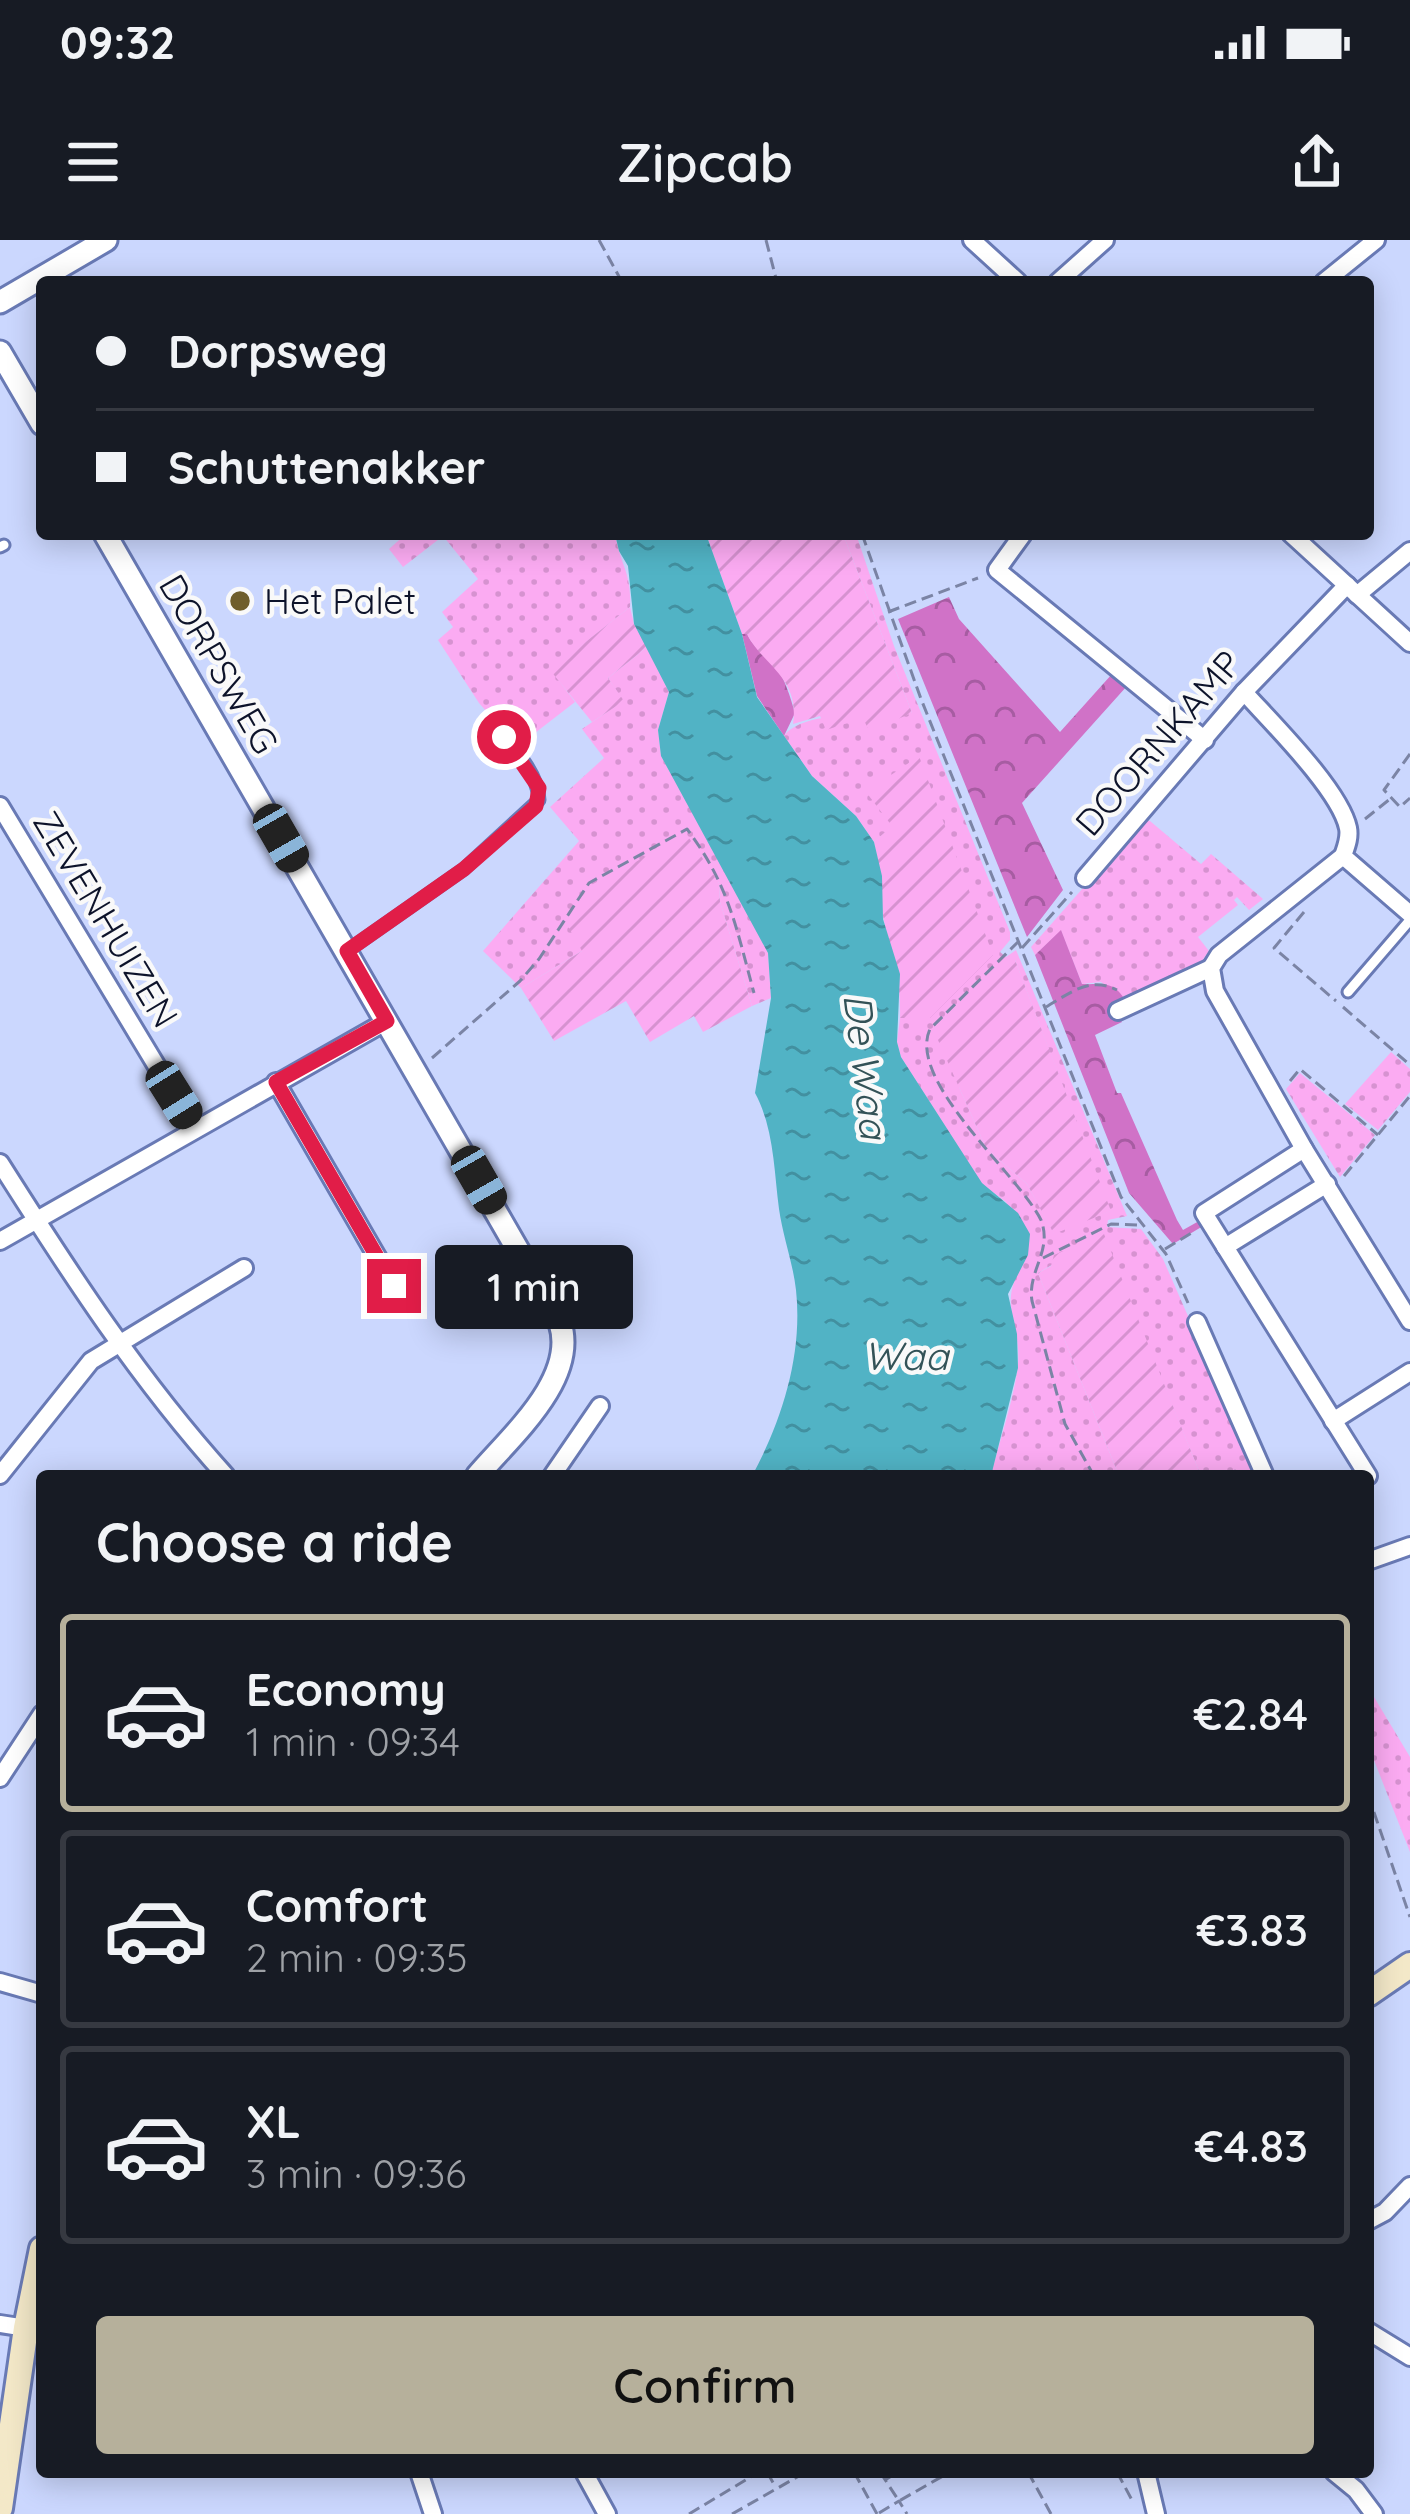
<!DOCTYPE html>
<meta charset="utf-8">
<style>
body{margin:0;font-family:Quicksand,sans-serif;background:#20242c;color:#f1f3f6;height:100vh;display:flex;flex-direction:column;font-size:45px;white-space:nowrap}
*{box-sizing:border-box;margin:0}
p{font-size:39px;color:#9ea1a6}
.icon{flex:none;width:66px;height:66px;fill:none;stroke:currentColor;stroke-width:2;stroke-linecap:round;stroke-linejoin:round}
.map{position:relative;flex:1;overflow:hidden}
.details{position:absolute;left:36px;top:1230px;width:1338px;height:1008px;display:flex;flex-direction:column;background:#171b24;border-radius:12px;box-shadow:0 6px 30px #0003}
.details>*{flex:none}
.banner{position:absolute;left:36px;top:36px;width:1338px;height:264px;border-radius:12px;box-shadow:0 6px 30px #0003;display:grid;align-content:center;height:264px;padding:0 60px;background:#171b24}
.end{position:absolute;width:54px;height:54px;margin:-27px;border:15px solid #e11d48;background:#fff;box-shadow:0 0 0 6px #fff}
.from{border-radius:50%}
.bubble{position:absolute;height:84px;border-radius:12px;background:#171b24;box-shadow:0 6px 30px #0003;font-size:39px;font-weight:600;line-height:84px;text-align:center}
.car{position:absolute;width:36px;height:72px;margin:-36px -18px;border-radius:15px;box-shadow:0 0 9px 3px #0007;background:linear-gradient(#222 24%,#8ab4d8 0 40%,#222 0 76%,#8ab4d8 0 86%,#222 0)}
.banner b{display:flex;align-items:center;gap:42px;height:114px;font-size:45px}
.banner b+b{border-top:3px solid #363941}
.banner i{width:30px;height:30px;background:#f1f3f6}
ul{padding:0;list-style:none}
li{display:flex;align-items:center;gap:36px;height:198px;margin:0 24px 18px;padding:0 36px;border:6px solid #363941;border-radius:12px}
li div{flex:1}
li b{display:block;font-size:45px}
li em{font-style:normal;font-weight:600}
li.active{border-color:#b6b09b}
li>.icon{width:108px;height:108px;stroke-width:1.5}
h2{padding:0 60px;font-size:54px;line-height:144px}
.action{display:flex;gap:24px;margin-top:auto;padding:24px 60px}
.action a{flex:1;height:138px;border-radius:12px;background:#b6b09b;color:#111;font-size:48px;font-weight:600;line-height:138px;text-align:center}
.status{display:flex;justify-content:space-between;align-items:center;height:84px;padding:0 60px;background:#171b24;direction:ltr}
.status svg{height:33px;fill:currentColor}
header{display:flex;justify-content:space-between;align-items:center;height:156px;padding:0 60px;background:#171b24;font-size:54px;font-weight:600}
.map>svg:first-child{display:block}
</style>
<div class="status"><b>09:32</b><svg viewBox="0 0 49 12"><path d="M0 12V9h3v3zM5 12V6h3v6zM10 12V3h3v9zM15 12V0h3v12zM26 1h20v11H26zM47 4h2v5h-2z"/></svg></div>
<header><svg class="icon" aria-label="menu" viewBox="0 0 24 24"><path d="M4 6h16M4 12h16M4 18h16"/></svg>Zipcab<svg class="icon" aria-label="share" viewBox="0 0 24 24"><path d="M12 15V3M7 8l5-5 5 5M5 13v7h14v-7"/></svg></header>
<div class="map">
<svg width="1410" height="2274" viewBox="0 0 1410 2274">
<defs>
<pattern id="grass-dots" width="8" height="8" patternUnits="userSpaceOnUse" patternTransform="scale(3)"><rect width="8" height="8" fill="#fbabf2"/><path d="M2 2h.1M6 6h.1" fill="none" stroke="#d692d0" stroke-width="1.8" stroke-linecap="round"/></pattern>
<pattern id="forest-crowns" width="20" height="18" patternUnits="userSpaceOnUse" patternTransform="scale(3)"><rect width="20" height="18" fill="#d072c7"/><path d="M2 6a3 3 0 1 1 6 0M12 15a3 3 0 1 1 6 0" fill="none" stroke="#a75ca2"/></pattern>
<pattern id="garden-furrows" width="10" height="10" patternUnits="userSpaceOnUse" patternTransform="scale(3)"><rect width="10" height="10" fill="#fbabf2"/><path d="M-1 1l2-2M0 10L10 0M9 11l2-2" fill="none" stroke="#d692d0"/></pattern>
<pattern id="water-ripples" width="26" height="14" patternUnits="userSpaceOnUse" patternTransform="scale(3)"><rect width="26" height="14" fill="#51b3c5"/><path d="M2 4q2-2 4 0t4 0M15 11q2-2 4 0t4 0" fill="none" stroke="#4290a0"/></pattern>
</defs>
<rect width="100%" height="100%" fill="#cbd7fe"/>
<!-- grass -->
<g fill="url(#grass-dots)" fill-rule="evenodd">
<path d="M406,294H615C620,324 632,333 630,367L551,430L575,462L522,503H514L479,463L438,400L453,387L442,372L478,339L443,296L403,327L389,309Z"/>
<path d="M843,294H856L894,406L1010,692V700L1000,712L1006,717L1016,710L1127,976L1108,980L1107,987L1141,989L1163,1019L1258,1236H1201L1103,995L1038,1033L1119,1236H991C999,1202 1011,1169 1017,1133C1025,1079 992,1068 1028,1015L1006,962L982,944L901,817L897,802L900,778H930L893,586L874,602L856,576L812,536L784,496C804,469 877,476 912,473ZM1015,720L1110,971L1054,993L1027,944L986,908L959,847Z"/>
<polygon points="647,407 669,452 658,490 661,516 755,683 768,713 771,758 752,766 720,662 719,642 582,711 521,748 483,711 579,601 550,567 604,518 582,489 623,461 608,438"/>
<polygon points="1143,580 1150,581 1201,624 1211,614 1263,659 1249,670 1237,657 1234,660 1238,665 1198,697 1209,711 1202,721 1125,760 1101,742 1082,744 1061,691 1035,715 1031,707"/>
<polygon points="1391,812 1410,829 1410,852 1378,890 1345,864"/>
<polygon points="1300,833 1375,895 1340,937 1286,849"/>
<polygon points="1368,1447 1410,1517 1410,1612 1368,1505"/>
</g>
<!-- forest -->
<g fill="url(#forest-crowns)">
<polygon points="949,357 959,379 1060,492 1112,434 1127,446 1022,563 1063,650 1027,697 898,379"/>
<path d="M742,394H747C754,409 766,413 775,425C785,439 790,456 795,473L784,496L757,456Z"/>
<path d="M1061,690L1082,744C1102,745 1113,740 1125,760L1114,766L1122,782L1095,795L1117,853H1121L1177,980L1183,990L1199,981L1203,986L1173,1004L1129,953L1035,715Z"/>
</g>
<!-- garden -->
<g fill="url(#garden-furrows)">
<path d="M706,294H843L912,473L869,491L863,478L826,490L820,476L793,484C800,437 762,425 747,394H742Z"/>
<polygon points="630,367 634,384 647,407 608,438 624,461 592,482 550,430"/>
<path d="M919,516L993,715L930,778H900C901,736 892,719 884,681C878,655 881,628 874,602L892,586L866,552Z"/>
<polygon points="687,595 719,643 720,662 752,766 703,792 694,776 650,802 626,761 554,801 521,748 582,711 564,679 591,645"/>
<polygon points="1011,720 1015,720 1111,971 1054,994 1027,944 986,908 938,800 938,794"/>
<polygon points="1104,994 1201,1236 1119,1236 1038,1033 1051,1026 1054,1015"/>
</g>
<!-- water -->
<path fill="url(#water-ripples)" d="M615,294H706L742,394L757,457L812,536L856,576L874,602L882,636L883,679L900,734L897,802L901,817L982,943L1018,973L1030,994L1028,1015L1008,1054L1017,1094L1018,1128L991,1236H752C782,1181 803,1114 796,1050C793,1023 783,997 779,969C774,931 774,888 755,853L771,758L768,713L661,516L658,490L669,452L634,384L628,326L619,311Z"/>
<g fill="none" stroke-linecap="round" stroke-linejoin="round">
<!-- service casing -->
<g stroke="#697ab5" stroke-width="15">
<g id="service">
<polyline points="0,307 4,305"/>
<path d="M347,711L464,629L539,560C538,530 508,502 489,480"/>
<polyline points="1348,752 1410,680"/>
</g>
</g>
<!-- minor casing -->
<g stroke="#697ab5" stroke-width="22">
<g id="minor">
<polyline points="972,0 1018,42"/>
<polyline points="1058,42 1105,0"/>
<polyline points="1324,42 1376,0"/>
<polyline points="1023,294 997,330 1205,500"/>
<polyline points="1291,294 1410,403"/>
<polyline points="1357,355 1410,311"/>
<path d="M1244,452C1271,482 1340,550 1348,588C1350,598 1346,607 1343,616L1410,674"/>
<polyline points="0,566 194,888"/>
<polyline points="1343,616 1219,715 1211,728 1215,751 1304,909 1410,1081"/>
<polyline points="1085,638 1244,452 1347,345"/>
<polyline points="1118,771 1211,728"/>
<polyline points="276,842 394,1046"/>
<polyline points="1304,909 1204,973 1368,1236"/>
<path d="M0,923C69,1032 139,1140 226,1236"/>
<polyline points="0,1001 387,781"/>
<polyline points="1225,1007 1327,944"/>
<polyline points="1197,1082 1265,1236"/>
<polyline points="1333,1181 1410,1132"/>
<polyline points="0,1235 91,1121 244,1028"/>
<polyline points="552,1236 600,1166"/>
<polyline points="1368,1321 1410,1306"/>
<polyline points="0,1538 42,1474"/>
<polyline points="0,1742 42,1754"/>
<polyline points="1368,1981 1385,1972 1410,1946"/>
<polyline points="0,2084 26,2088"/>
<polyline points="1368,2091 1410,2117"/>
<polyline points="419,2232 433,2274"/>
<polyline points="584,2232 607,2274"/>
<polyline points="1146,2232 1156,2274"/>
<polyline points="1334,2232 1356,2250 1374,2274"/>
</g>
</g>
<!-- tertiary casing -->
<g stroke="#697ab5" stroke-width="27">
<g id="tertiary">
<polyline points="0,62 106,0"/>
<polyline points="0,112 42,184"/>
<path d="M105,294L560,1083C578,1139 511,1196 477,1236"/>
</g>
</g>
<!-- secondary casing -->
<g stroke="#697ab5" stroke-width="30">
<g id="secondary">
<polyline points="1368,1754 1410,1725"/>
<polyline points="0,2268 26,2088 42,2009"/>
</g>
</g>
<!-- path -->
<g stroke="#7b84a5" stroke-width="3" stroke-dasharray="12 6" stroke-linecap="butt">
<polyline points="599,0 622,42"/>
<polyline points="766,0 777,42"/>
<polyline points="862,294 921,459 1121,957 1166,1014 1188,1063"/>
<polyline points="348,297 352,294"/>
<polyline points="888,372 978,338"/>
<polyline points="1410,514 1384,550 1400,567 1410,558"/>
<polyline points="1365,579 1390,559"/>
<polyline points="1304,672 1274,708 1336,761"/>
<path d="M1019,701L930,789C906,841 1019,935 1041,980C1053,1011 1027,1031 1032,1061L1065,1184L1094,1236"/>
<polyline points="1022,708 1072,652"/>
<path d="M1046,767C1070,753 1090,736 1117,750"/>
<polyline points="1343,767 1410,825"/>
<path d="M432,818L520,741L539,719L589,643L687,589C729,645 736,687 754,753"/>
<polyline points="1290,841 1300,829 1378,895"/>
<polyline points="1344,936 1410,856"/>
<polyline points="1165,1009 1193,992"/>
<polyline points="1043,1018 1111,984 1139,985"/>
<polyline points="1225,1236 1240,1229"/>
<polyline points="1368,1555 1410,1677"/>
<polyline points="767,2232 775,2246"/>
<polyline points="854,2232 877,2274"/>
<polyline points="880,2232 899,2261 950,2232"/>
<polyline points="1028,2232 1051,2274"/>
<polyline points="1117,2232 1133,2262"/>
<polyline points="885,2240 898,2232"/>
<polyline points="879,2273 899,2261 907,2274"/>
<polyline points="689,2274 759,2232"/>
<polyline points="732,2274 806,2232"/>
</g>
<!-- service -->
<use href="#service" stroke="#fff" stroke-width="9"/>
<!-- minor -->
<use href="#minor" stroke="#fff" stroke-width="16"/>
<!-- tertiary -->
<use href="#tertiary" stroke="#fff" stroke-width="21"/>
<!-- secondary -->
<use href="#secondary" stroke="#f3e8c8" stroke-width="24"/>
</g>
<g fill="none" stroke-linecap="round" stroke-linejoin="round">
<!-- route -->
<polyline stroke="#e11d48" stroke-width="15" points="394,1046 276,842 387,781 347,711 464,629 536,566 539,548 504,497"/>
</g>
<!-- markers -->
<circle fill="#6f5e2c" stroke="#f9f9f9" stroke-width="4.5" cx="240" cy="361" r="12"/>
<g text-anchor="middle" stroke-width="9" stroke-linejoin="round" paint-order="stroke">
<!-- poi labels -->
<g font-size="36" fill="#0d132a" stroke="#f9f9f9" text-anchor="start">
<text x="264" y="374">Het Palet</text>
</g>
<!-- street labels -->
<g font-size="36" fill="#0d132a" stroke="#f9f9f9">
<text transform="translate(219 424) rotate(60)" y="13">DORPSWEG</text>
<text transform="translate(1158 503) rotate(-49)" y="13">DOORNKAMP</text>
<text transform="translate(106 679) rotate(59)" y="13">ZEVENHUIZEN</text>
</g>
<!-- water labels -->
<g font-size="39" font-style="italic" fill="#335257" stroke="#f9f9f9">
<text transform="translate(866 826) rotate(83)" y="14">De Waa</text>
<text x="906" y="1130">Waa</text>
</g>
</g>
</svg>
<i class="end from" style="left:504px;top:497px"></i>
<i class="end" style="left:394px;top:1046px"></i>
<div class="bubble" style="left:435px;top:1005px;width:198px">1 min</div>
<i class="car" style="left:281px;top:598px;rotate:150deg"></i>
<i class="car" style="left:174px;top:855px;rotate:148deg"></i>
<i class="car" style="left:479px;top:940px;rotate:150deg"></i>
<div class="banner">
<b><i class="from"></i>Dorpsweg</b>
<b><i></i>Schuttenakker</b>
</div>
<section class="details">
<h2>Choose a ride</h2>
<ul>
<li class="active"><svg class="icon" aria-label="car" viewBox="0 0 24 24"><path d="M5 17H2v-5l4-1 3-4h7l3 4 3 1v5h-3M9 17h6M6 11h13"/><circle cx="7" cy="17" r="2"/><circle cx="17" cy="17" r="2"/></svg><div><b>Economy</b><p>1 min · 09:34</p></div><em>€2.84</em></li>
<li><svg class="icon" aria-label="car" viewBox="0 0 24 24"><path d="M5 17H2v-5l4-1 3-4h7l3 4 3 1v5h-3M9 17h6M6 11h13"/><circle cx="7" cy="17" r="2"/><circle cx="17" cy="17" r="2"/></svg><div><b>Comfort</b><p>2 min · 09:35</p></div><em>€3.83</em></li>
<li><svg class="icon" aria-label="car" viewBox="0 0 24 24"><path d="M5 17H2v-5l4-1 3-4h7l3 4 3 1v5h-3M9 17h6M6 11h13"/><circle cx="7" cy="17" r="2"/><circle cx="17" cy="17" r="2"/></svg><div><b>XL</b><p>3 min · 09:36</p></div><em>€4.83</em></li>
</ul>
<div class="action"><a>Confirm</a></div>
</section>
</div>
